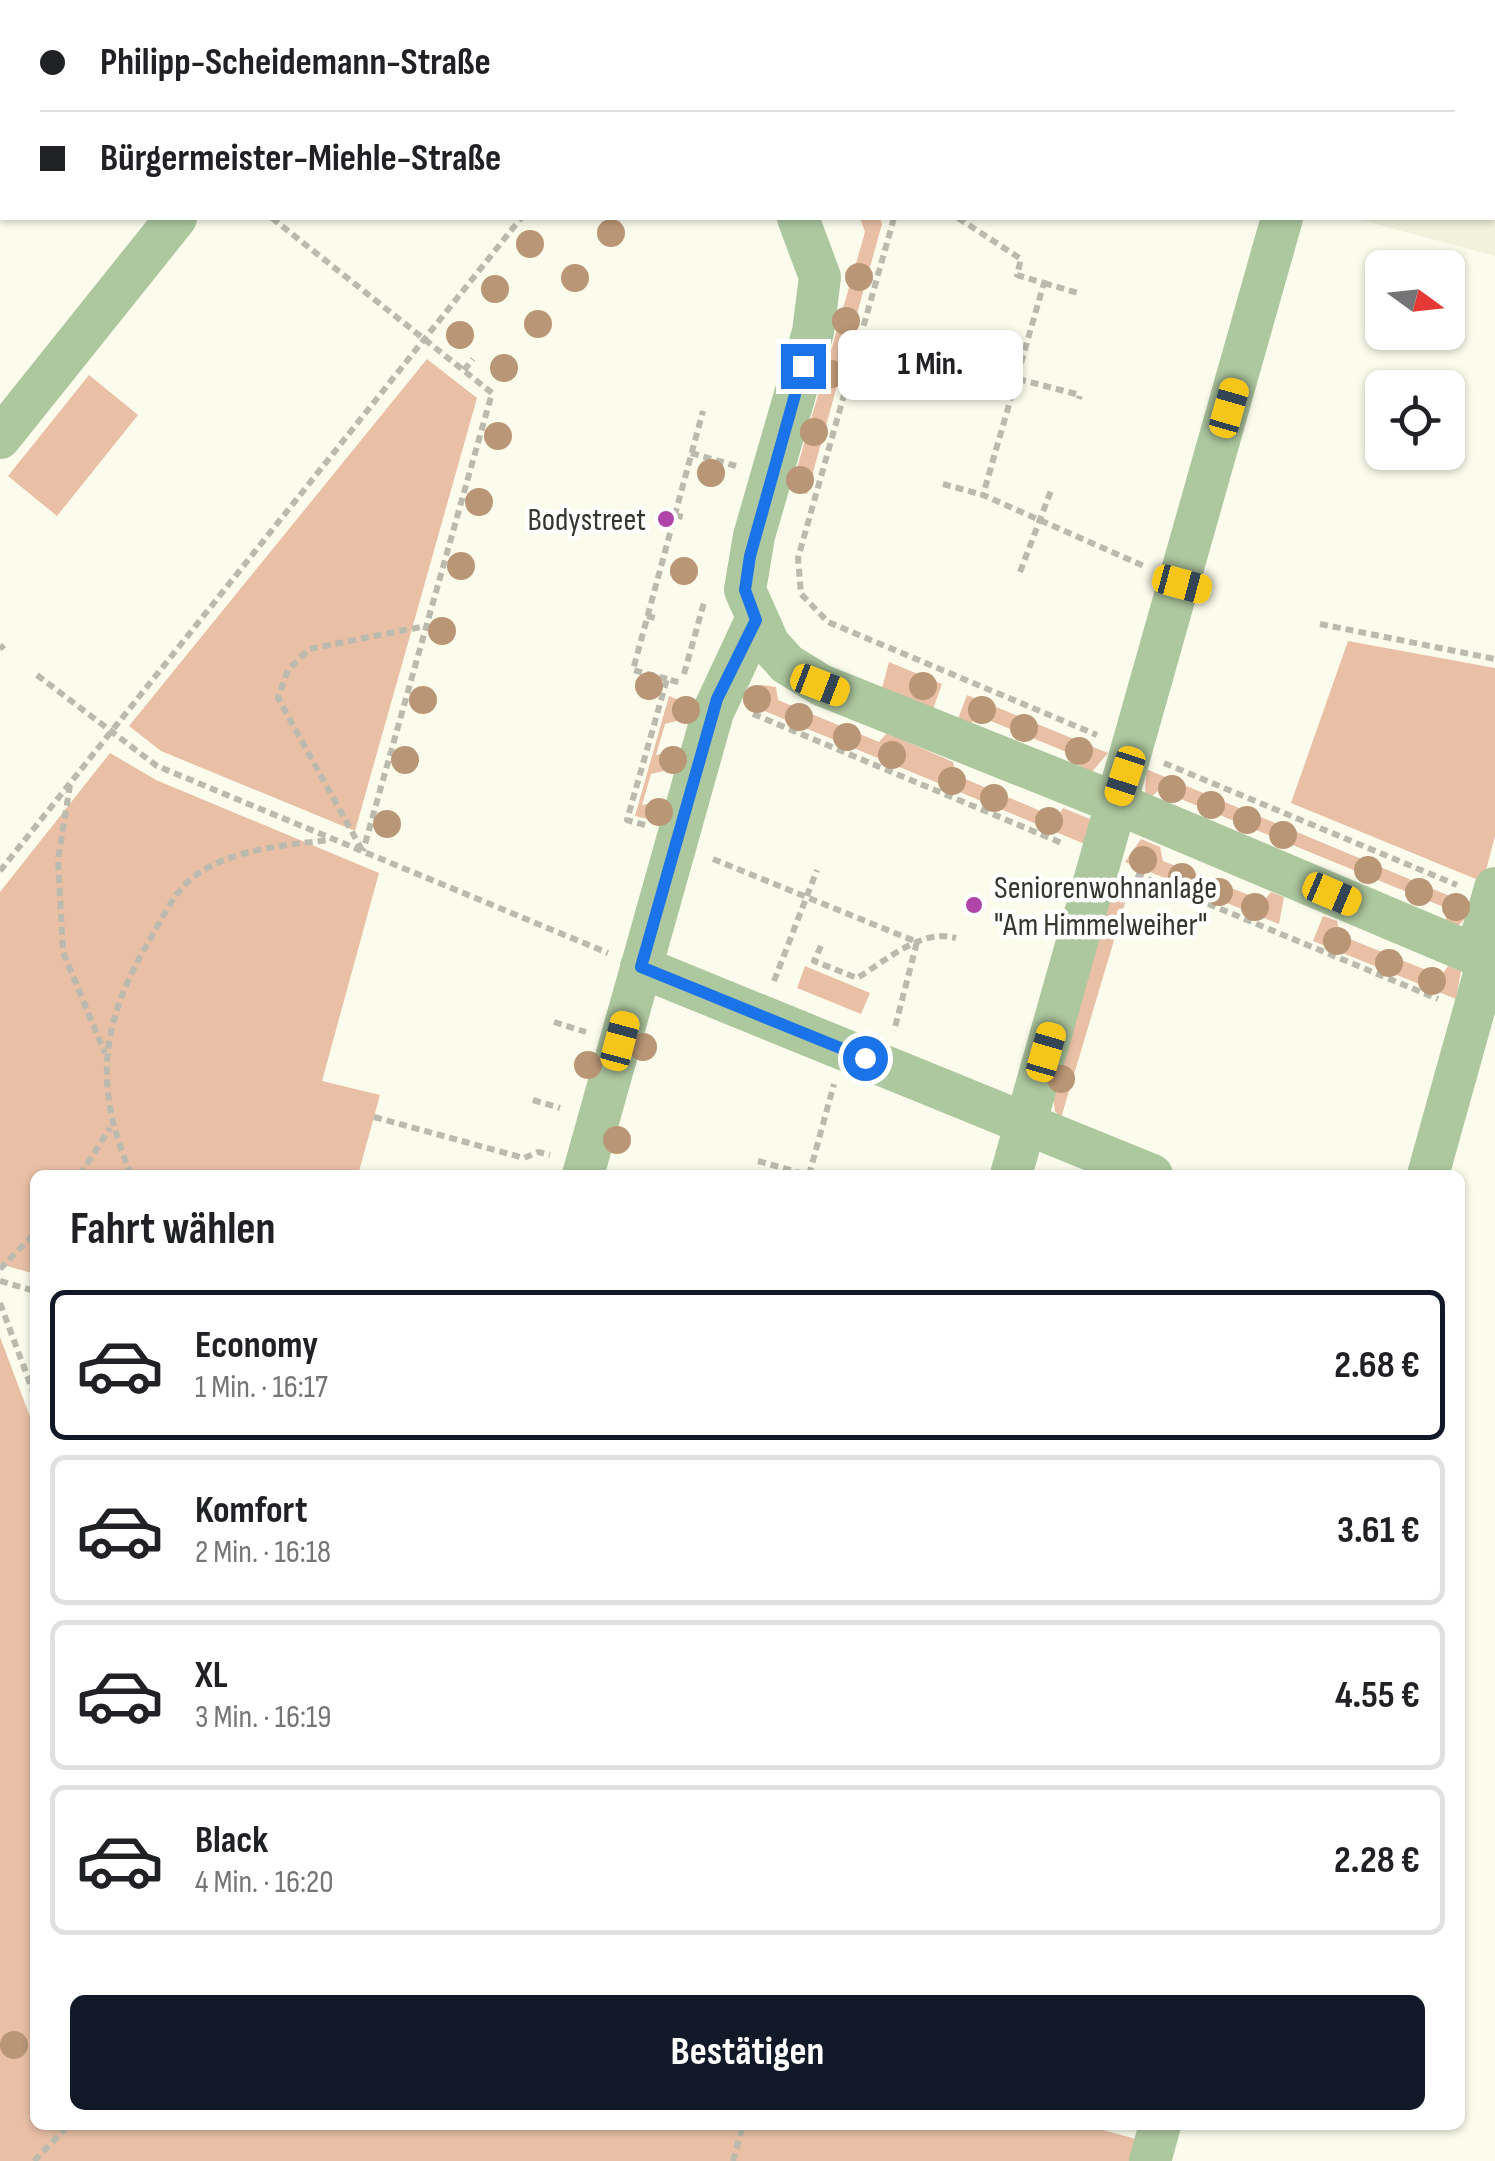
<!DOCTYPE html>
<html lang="de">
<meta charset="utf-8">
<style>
body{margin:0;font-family:"Sofia Sans Condensed",sans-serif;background:#f6f6f6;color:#202124;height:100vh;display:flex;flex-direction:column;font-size:38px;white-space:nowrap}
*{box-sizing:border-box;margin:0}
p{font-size:32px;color:#757577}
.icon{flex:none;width:55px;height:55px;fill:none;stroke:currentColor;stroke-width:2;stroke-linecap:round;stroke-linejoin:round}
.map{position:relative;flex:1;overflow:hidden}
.panel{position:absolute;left:30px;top:1170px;width:1435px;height:960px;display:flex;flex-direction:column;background:#fff;border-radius:15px;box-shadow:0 2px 8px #0004}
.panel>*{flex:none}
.guide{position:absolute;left:0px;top:0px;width:1495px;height:220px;box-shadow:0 2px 8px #0004;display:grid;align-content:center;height:220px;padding:0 40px;background:#fff}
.needle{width:65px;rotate:105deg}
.fabs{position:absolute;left:1365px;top:250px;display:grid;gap:20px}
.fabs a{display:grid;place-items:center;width:100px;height:100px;border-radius:15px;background:#fff;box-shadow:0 2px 8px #0004;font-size:50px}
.end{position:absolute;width:45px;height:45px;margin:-22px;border:12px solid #1a73e8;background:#fff;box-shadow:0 0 0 5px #fff}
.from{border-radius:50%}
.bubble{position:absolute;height:70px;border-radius:15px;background:#fff;box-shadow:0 2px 8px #0004;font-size:32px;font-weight:700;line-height:70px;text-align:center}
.car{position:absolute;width:30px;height:60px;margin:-30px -15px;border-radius:12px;box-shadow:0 0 8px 2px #0007;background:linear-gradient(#f5c518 24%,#345 0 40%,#f5c518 0 76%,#345 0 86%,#f5c518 0)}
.guide b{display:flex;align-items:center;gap:35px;height:95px;font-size:38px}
.guide b+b{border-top:2px solid #e0e0e0}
.guide i{width:25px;height:25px;background:#202124}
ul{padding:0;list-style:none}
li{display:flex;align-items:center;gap:30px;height:150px;margin:0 20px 15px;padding:0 20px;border:5px solid #e0e0e0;border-radius:15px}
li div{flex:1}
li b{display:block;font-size:38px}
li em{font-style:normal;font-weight:700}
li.active{border-color:#111827}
li>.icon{width:90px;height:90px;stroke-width:1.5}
h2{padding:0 40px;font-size:45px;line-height:120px}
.primary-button{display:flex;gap:20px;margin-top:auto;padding:20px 40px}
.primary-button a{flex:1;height:115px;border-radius:15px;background:#111827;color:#fff;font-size:40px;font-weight:700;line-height:115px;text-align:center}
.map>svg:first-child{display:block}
</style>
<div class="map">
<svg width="1495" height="2161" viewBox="0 0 1495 2161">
<rect width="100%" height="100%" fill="#fcfced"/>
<!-- built -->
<polygon fill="#f1f1dc" points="1236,0 1495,0 1495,256 1354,218 1492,218 1492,2"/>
<!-- green -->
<g fill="#e9bfa6">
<polygon points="860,218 880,218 882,224 807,494 791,489 865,232"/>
<polygon points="427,359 477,398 355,831 161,751 129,726"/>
<polygon points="89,375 138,415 57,516 8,476"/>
<polygon points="1348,641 1495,668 1495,836 1483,882 1291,803"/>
<polygon points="889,662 942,684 933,709 882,688"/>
<polygon points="762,685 776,687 778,700 879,742 887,733 953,762 956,775 1057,818 1063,808 1090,819 1087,845 743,702 750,689"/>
<polygon points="967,695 1108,753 1091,773 1080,771 1081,758 981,717 969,724 958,719"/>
<polygon points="669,696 700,708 698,715 665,724 656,755 689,749 684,766 651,774 642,805 674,799 668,824 635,816"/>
<polygon points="110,753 156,780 379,873 322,1081 380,1095 358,1175 35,1175 35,1274 0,1264 0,892"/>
<polygon points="1146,769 1476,907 1458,926 1446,921 1446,908 1159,790 1149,799 1145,797"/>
<polygon points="1141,839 1160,847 1163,861 1264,901 1271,892 1284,897 1279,924 1125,862"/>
<polygon points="1112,880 1129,890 1061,1118 1055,1111 1052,1090"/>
<polygon points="1323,916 1337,921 1340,935 1441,976 1448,966 1461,971 1456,999 1313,941"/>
<polygon points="805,966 870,993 861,1014 797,988"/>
<polygon points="0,1337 35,1430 35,2125 1084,2125 1140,2140 1134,2161 0,2161"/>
</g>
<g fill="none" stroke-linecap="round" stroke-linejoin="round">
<!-- path -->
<g stroke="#babaae" stroke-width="6" stroke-dasharray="8 5" stroke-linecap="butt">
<polyline points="463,0 466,2"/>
<polyline points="645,0 648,2"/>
<polyline points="692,2 694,0"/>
<polyline points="1342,2 1343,0"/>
<polyline points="272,218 492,393 363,851"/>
<polyline points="894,218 798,558 801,594 828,622 1097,735"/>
<polyline points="958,218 1021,259 1017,275 1044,283 983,495 1146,567"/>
<polyline points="1044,283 1078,293"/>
<polyline points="464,370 473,359"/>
<polyline points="1018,379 1080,395 1079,399"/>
<polyline points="691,453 736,466"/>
<polyline points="943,484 983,495"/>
<polyline points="675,515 686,518"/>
<polyline points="1020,572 1052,488"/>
<polyline points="647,616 659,619"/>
<polyline points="1320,624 1495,659"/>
<polyline points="0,645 4,649"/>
<polyline points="684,674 705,599"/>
<polyline points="37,675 157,766 608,953"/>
<polyline points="667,679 633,670 703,411"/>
<polyline points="753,714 1064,844"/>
<polyline points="1164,763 1457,885"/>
<polyline points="70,785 58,860 63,952 105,1053"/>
<polyline points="645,825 627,820 667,679 681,683"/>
<polyline points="362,850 278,698 288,670 309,649 426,626"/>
<polyline points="713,859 917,942 894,1031"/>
<polyline points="0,871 521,218"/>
<polyline points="1136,874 1438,999"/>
<path d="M821,946L814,961L857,978C886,961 921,928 956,938"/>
<polyline points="774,981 817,870"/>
<polyline points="554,1022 586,1032"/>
<polyline points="533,1100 560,1108"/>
<polyline points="374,1117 524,1158 538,1152 550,1155"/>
<polyline points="758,1161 808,1175"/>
<polyline points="80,1175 110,1128"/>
<path d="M131,1175C92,1083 101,1021 152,936C162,918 175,892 191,879C227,849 286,845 330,840"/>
<polyline points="809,1175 834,1084"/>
<polyline points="0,1269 35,1233"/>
<polyline points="0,1281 35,1291"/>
<polyline points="0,1303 35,1397"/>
<polyline points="34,2161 69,2125"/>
<polyline points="733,2161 743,2125"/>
</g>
<!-- minor -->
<g stroke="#adc79f" stroke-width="42">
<polyline points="0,0 3,2"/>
<polyline points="553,0 556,2"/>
<polyline points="347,2 349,0"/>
<polyline points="0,79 2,76"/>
<polyline points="798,218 820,277 813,332 754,536 745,590 769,644 787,664 821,685 1116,803 1495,963"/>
<polyline points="0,438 176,218"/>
<polyline points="1476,955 1495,888"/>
<polyline points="641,967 1152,1175"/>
<polyline points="583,1175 713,712 756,620"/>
<polyline points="1011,1175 1282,218"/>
<polyline points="1428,1175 1488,960"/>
<polyline points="1150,2161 1160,2125"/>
</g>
</g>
<!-- trees -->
<g fill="#b99675">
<circle cx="611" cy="233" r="14"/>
<circle cx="530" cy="244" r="14"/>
<circle cx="859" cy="277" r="14"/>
<circle cx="575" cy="278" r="14"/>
<circle cx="495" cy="289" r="14"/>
<circle cx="846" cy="321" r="14"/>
<circle cx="538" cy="324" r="14"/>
<circle cx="460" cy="335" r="14"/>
<circle cx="504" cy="368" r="14"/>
<circle cx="831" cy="374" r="14"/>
<circle cx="814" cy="432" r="14"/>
<circle cx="498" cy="436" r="14"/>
<circle cx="711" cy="473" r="14"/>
<circle cx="800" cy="480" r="14"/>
<circle cx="479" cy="502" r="14"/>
<circle cx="461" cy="566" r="14"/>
<circle cx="684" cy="571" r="14"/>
<circle cx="442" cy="631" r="14"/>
<circle cx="649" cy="686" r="14"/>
<circle cx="923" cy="686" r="14"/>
<circle cx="757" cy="699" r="14"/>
<circle cx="423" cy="700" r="14"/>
<circle cx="686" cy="710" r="14"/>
<circle cx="982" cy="710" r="14"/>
<circle cx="799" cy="717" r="14"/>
<circle cx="1024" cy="728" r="14"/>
<circle cx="847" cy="737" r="14"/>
<circle cx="1079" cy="751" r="14"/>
<circle cx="892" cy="755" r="14"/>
<circle cx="405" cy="760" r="14"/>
<circle cx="673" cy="760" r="14"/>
<circle cx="952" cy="781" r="14"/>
<circle cx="1172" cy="789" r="14"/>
<circle cx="994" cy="798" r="14"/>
<circle cx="1211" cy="805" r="14"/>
<circle cx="659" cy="812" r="14"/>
<circle cx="1247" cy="820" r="14"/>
<circle cx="1049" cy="821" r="14"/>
<circle cx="387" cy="824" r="14"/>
<circle cx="1283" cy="835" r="14"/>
<circle cx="1143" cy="860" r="14"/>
<circle cx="1368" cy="870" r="14"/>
<circle cx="1182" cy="877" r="14"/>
<circle cx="1219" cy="892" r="14"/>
<circle cx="1419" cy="892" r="14"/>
<circle cx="1255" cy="907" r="14"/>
<circle cx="1456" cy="907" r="14"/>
<circle cx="1337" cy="941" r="14"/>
<circle cx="1389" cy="963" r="14"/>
<circle cx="1432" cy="981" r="14"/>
<circle cx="643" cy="1047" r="14"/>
<circle cx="588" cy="1065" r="14"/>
<circle cx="1061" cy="1079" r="14"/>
<circle cx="617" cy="1140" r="14"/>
<circle cx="14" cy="2045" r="14"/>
</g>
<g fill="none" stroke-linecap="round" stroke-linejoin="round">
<!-- route -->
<polyline stroke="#1a73e8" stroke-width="12" points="803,366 750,556 745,590 756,620 717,699 641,967 865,1058"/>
</g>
<!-- markers -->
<g fill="#ae45a7" stroke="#fff" stroke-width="4">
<circle cx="666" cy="519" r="10"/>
<circle cx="974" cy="905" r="10"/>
</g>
<g text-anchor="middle" stroke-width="9" stroke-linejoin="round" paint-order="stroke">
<!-- poi labels -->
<g font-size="32" fill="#353530" stroke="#fff" text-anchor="end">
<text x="646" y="530">Bodystreet</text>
<text x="994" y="898" text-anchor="start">Seniorenwohnanlage<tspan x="994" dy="37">"Am Himmelweiher"</tspan></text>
</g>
</g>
</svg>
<div class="fabs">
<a><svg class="needle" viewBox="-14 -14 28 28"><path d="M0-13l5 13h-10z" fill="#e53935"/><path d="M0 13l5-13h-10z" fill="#757577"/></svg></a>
<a><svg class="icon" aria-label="locate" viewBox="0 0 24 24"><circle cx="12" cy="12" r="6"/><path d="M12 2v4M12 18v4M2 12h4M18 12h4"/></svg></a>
</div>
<i class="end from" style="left:865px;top:1058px"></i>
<i class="end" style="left:803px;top:366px"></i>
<div class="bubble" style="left:838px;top:330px;width:185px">1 Min.</div>
<i class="car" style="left:1229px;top:408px;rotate:16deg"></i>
<i class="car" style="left:1182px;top:584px;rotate:105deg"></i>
<i class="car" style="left:820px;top:685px;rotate:111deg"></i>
<i class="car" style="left:1125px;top:776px;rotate:198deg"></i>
<i class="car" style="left:1332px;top:894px;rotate:113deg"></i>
<i class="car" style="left:620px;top:1041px;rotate:15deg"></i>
<i class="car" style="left:1046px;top:1052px;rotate:16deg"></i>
<div class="guide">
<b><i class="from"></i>Philipp-Scheidemann-Straße</b>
<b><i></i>Bürgermeister-Miehle-Straße</b>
</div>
<section class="panel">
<h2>Fahrt wählen</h2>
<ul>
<li class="active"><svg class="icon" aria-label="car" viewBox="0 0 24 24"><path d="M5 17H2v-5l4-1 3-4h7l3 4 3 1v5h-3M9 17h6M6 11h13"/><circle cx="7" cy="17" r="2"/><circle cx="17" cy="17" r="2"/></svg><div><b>Economy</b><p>1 Min. · 16:17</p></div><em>2.68 €</em></li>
<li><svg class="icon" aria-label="car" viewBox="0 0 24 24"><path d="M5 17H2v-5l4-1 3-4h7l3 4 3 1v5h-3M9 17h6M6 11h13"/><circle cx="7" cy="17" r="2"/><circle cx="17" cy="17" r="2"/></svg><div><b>Komfort</b><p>2 Min. · 16:18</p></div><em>3.61 €</em></li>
<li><svg class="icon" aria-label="car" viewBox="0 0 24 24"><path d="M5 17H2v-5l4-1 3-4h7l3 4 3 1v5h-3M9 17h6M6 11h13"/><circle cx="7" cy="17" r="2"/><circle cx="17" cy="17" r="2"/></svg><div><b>XL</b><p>3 Min. · 16:19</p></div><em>4.55 €</em></li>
<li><svg class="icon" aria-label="car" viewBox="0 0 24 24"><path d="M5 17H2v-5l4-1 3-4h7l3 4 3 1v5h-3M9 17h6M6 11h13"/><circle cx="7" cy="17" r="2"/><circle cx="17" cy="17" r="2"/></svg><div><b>Black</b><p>4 Min. · 16:20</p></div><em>2.28 €</em></li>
</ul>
<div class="primary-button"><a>Bestätigen</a></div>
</section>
</div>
